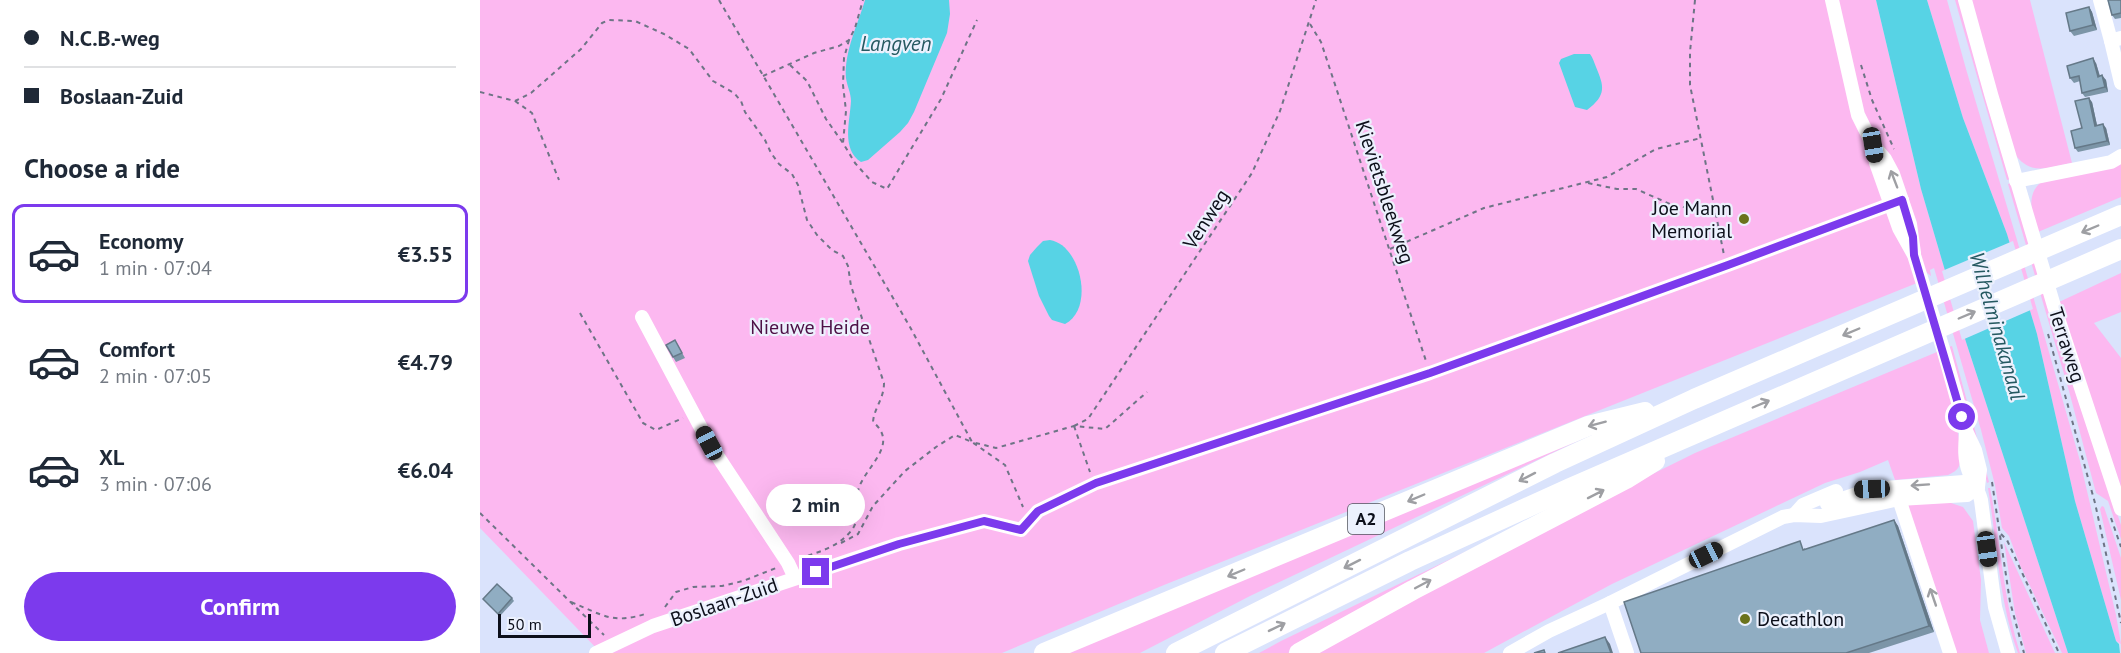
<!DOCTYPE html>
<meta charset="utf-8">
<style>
body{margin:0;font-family:"PT Sans",sans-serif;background:#f2f2f3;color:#1f2937;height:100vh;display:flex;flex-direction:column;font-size:22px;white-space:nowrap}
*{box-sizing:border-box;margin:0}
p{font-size:20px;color:#747a83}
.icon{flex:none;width:33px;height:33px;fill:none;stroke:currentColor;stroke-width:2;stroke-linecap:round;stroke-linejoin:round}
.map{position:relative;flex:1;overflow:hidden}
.details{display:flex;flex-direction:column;background:#fff;width:480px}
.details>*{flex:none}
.hud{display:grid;align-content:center;height:132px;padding:0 24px;background:#fff}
.scale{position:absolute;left:18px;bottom:15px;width:93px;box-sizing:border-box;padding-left:6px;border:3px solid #0c0f1a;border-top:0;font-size:16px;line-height:21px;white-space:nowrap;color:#0c0f1a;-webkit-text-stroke:4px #ecf1fd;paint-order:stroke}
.end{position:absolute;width:27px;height:27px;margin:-14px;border:8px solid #7c3aed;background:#fff;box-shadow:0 0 0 3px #fff}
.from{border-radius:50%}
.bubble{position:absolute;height:42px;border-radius:21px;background:#fff;box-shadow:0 6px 24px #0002;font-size:20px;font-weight:700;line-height:42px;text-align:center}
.car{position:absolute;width:18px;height:36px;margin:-18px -9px;border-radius:8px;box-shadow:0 0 4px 2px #0007;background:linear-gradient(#222 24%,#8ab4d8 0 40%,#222 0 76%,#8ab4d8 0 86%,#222 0)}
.hud b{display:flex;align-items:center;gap:21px;height:57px;font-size:22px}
.hud b+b{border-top:2px solid #e0e1e3}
.hud i{width:15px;height:15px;background:#1f2937}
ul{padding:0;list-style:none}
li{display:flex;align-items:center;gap:18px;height:99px;margin:0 12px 9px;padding:0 12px;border:3px solid transparent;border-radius:12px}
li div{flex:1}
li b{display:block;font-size:22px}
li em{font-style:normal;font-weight:700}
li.active{border-color:#7c3aed}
li>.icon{width:54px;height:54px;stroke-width:1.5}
h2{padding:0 24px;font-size:27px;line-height:72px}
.cta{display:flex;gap:12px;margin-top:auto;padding:12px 24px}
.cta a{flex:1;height:69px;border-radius:36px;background:#7c3aed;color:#fff;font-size:24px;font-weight:700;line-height:69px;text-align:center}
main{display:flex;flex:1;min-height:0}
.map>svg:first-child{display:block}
</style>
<main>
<section class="details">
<div class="hud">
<b><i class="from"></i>N.C.B.-weg</b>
<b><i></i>Boslaan-Zuid</b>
</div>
<h2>Choose a ride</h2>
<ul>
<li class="active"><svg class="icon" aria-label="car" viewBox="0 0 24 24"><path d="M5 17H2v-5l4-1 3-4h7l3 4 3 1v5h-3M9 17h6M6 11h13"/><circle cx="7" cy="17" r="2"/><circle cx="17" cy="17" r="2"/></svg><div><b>Economy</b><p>1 min · 07:04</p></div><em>€3.55</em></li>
<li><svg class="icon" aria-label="car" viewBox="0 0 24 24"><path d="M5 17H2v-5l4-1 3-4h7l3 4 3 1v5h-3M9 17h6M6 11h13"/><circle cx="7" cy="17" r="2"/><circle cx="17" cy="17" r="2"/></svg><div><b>Comfort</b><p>2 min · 07:05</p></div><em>€4.79</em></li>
<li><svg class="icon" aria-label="car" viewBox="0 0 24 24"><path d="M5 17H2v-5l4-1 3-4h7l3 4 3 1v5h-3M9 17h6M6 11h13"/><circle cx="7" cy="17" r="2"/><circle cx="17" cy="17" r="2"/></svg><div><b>XL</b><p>3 min · 07:06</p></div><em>€6.04</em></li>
</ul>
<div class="cta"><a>Confirm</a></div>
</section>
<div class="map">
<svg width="1641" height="653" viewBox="0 0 1641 653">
<rect width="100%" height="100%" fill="#dae3fc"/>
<!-- green -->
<g fill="#fcb8f0">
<polygon points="0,0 1396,0 1441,189 1486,342 1588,653 1582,653 1540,565 1529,536 1522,528 1515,485 1501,430 1454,268 1450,270 1451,276 1446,272 1437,283 684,585 522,653 121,653 0,528"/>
<polygon points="1447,0 1467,0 1486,69 1537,240 1600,461 1636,615 1641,644 1636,641 1595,501 1557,334 1527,234 1483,118"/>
<polygon points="1475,0 1479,0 1530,179 1527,180"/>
<path d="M1491,0H1550L1592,163C1568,167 1551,177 1534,153Z"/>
<path d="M1641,163V197L1558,232C1553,215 1545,197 1560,183Z"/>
<polygon points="1531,183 1581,349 1641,525 1641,539 1628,501 1616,493 1589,391 1528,184"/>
<polygon points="1641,273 1641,312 1614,323 1641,358 1641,491 1579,302"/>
<polygon points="1472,346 1509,482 1507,483 1501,456 1468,347"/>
<path d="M1457,352C1463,372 1487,450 1479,466C1477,471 1472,473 1468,475L1415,480L1408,460L1380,472L1345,483L1132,584L1004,653H832L1025,547L1215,453Z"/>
<polygon points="1148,417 770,596 660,653 585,653"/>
<path d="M1508,488H1510C1521,543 1523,599 1540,653H1538C1519,601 1517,543 1508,488Z"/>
<polygon points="1468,502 1483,507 1493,521 1501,580 1500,620 1509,653 1474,653 1427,505"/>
<polygon points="1622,506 1624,507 1641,558 1641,600 1620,509"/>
<polygon points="1072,510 808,653 779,653 801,641"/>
<polygon points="1524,542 1575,653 1546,653 1535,613"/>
</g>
<!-- water -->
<g fill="#57d3e5">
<path d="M385,0H469L470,14L467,33L434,112L428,123L420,132L388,160L381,162C361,149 370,121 371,101C371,93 367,86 366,78C364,52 378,24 385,0Z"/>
<polygon points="1396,0 1447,0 1483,118 1527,234 1557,334 1595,501 1636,641 1639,644 1640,653 1588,653 1486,342 1441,189"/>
<path d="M1094,54H1110C1113,58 1114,62 1116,67C1124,86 1127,95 1107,110L1095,107L1079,63L1081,59Z"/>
<path d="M570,240C601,245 615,309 585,324L572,320L569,316L559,296L548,261L550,255L557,247L563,241Z"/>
</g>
<!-- pier -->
<polygon fill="#dae3fc" points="1533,241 1553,309 1482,340 1462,271"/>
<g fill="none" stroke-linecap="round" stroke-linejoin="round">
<!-- path -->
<g stroke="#6e7486" stroke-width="2" stroke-dasharray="4.5 4.5" stroke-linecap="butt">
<polyline points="239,0 430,327 492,442 516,448 594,426 625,429 667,392"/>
<polyline points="1215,0 1210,52 1210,85 1244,255"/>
<polyline points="830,24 841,42 946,361"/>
<polyline points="369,40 364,58 363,85 366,111 363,143 375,163 392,182 407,189 461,99 497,20"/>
<polyline points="310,65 327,81 346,119 363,143"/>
<polyline points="1381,65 1392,100 1414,149"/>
<polyline points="283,76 334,53 359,46 369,40 375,28 383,0"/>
<path d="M0,92L35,101L51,93L101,49L122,23L129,20L155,21L184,34L209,49L233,81L254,93L261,101L265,112L285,140L291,153L299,164L312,174L318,185L327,220L337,235L352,250L363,256L368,266L371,286L404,383C404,399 394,408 393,422C421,445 383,468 378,491C375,505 381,519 371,531C357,548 338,552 318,559"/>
<polyline points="35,101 52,113 79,180"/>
<polyline points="1108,183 1137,189 1156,189 1190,204 1235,214"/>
<polyline points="910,249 1004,208 1127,177 1176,149 1221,138"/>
<polyline points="100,313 163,423 176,430 203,418"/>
<polyline points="1568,334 1615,503 1641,623"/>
<polyline points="594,426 608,419 772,173 800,111 836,0"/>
<polyline points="594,426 610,472"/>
<polyline points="1512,482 1530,602 1544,653"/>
<polyline points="0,513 124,635"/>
<polyline points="1631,518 1641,547"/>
<polyline points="1521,534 1527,540 1579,653"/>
<polyline points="361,543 378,534 393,506 425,471 456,447 475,435 492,442 525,465 543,507"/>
<path d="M91,602C123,615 133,625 168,613"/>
<polyline points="185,607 196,592 213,587 242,586 263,581 296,568"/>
</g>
<!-- minor -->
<g stroke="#fff" stroke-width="14">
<polyline points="1352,0 1378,115 1393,145 1405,159 1413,174 1430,224 1434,253"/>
<polyline points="1485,0 1511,94 1574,306 1641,509"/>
<polyline points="1620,0 1631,41"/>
<polyline points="1641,38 1631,41 1641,83"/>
<polyline points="1393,145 1396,163 1419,228 1434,255 1464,352 1486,431 1495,450 1500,470 1498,487"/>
<polyline points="1536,181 1631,162 1641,156"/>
<polyline points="162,317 229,443 308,563 315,578"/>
<path d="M1486,433C1485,447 1484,459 1489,472C1493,482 1498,489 1501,500L1515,607L1528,653"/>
<polyline points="1347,504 1392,489 1484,482 1498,487"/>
<polyline points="1314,515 1323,505 1356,491"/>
<polyline points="116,653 173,626 419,544 504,521 541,530 558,511 616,483 950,373 1248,265 1422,200"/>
<polyline points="1030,653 1069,631 1130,603"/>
<polyline points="1147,653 1130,603 1303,517 1314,515 1341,516 1419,499"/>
<polyline points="1470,653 1419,499 1487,495 1498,487"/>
</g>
<!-- highway -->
<g stroke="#fff" stroke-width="20">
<polyline points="564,653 1108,426 1165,412"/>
<polyline points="696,653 1075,463 1214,399 1641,215"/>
<polyline points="745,653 930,561 1090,488 1641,249"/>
<polyline points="819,653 933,590 1146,479 1175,461"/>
</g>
</g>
<!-- wall -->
<g fill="#7c95a7">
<polygon points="1641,0 1641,18 1635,19 1632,15"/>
<polygon points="1609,7 1612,12 1617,30 1594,36 1590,31"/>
<polygon points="1616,63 1620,76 1626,80 1628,92 1605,97 1602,93 1600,81 1594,83 1590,78"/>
<polygon points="1612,102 1617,125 1626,128 1630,145 1598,152 1595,148"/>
<polygon points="195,340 205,358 196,362 193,357"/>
<polygon points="1414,520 1418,526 1454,632 1389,653 1161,653 1325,548 1325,550"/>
<polygon points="32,598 34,601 20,616 3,599"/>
</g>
<!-- shaded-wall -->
<g fill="#657988">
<polygon points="1609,7 1612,12 1617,30 1613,25"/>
<polygon points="1613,58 1616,63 1621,81 1618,77"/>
<polygon points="1622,75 1626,80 1628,92 1625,87"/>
<polygon points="1609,98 1612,102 1618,130 1615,126"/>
<polygon points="1623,124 1626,128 1630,145 1627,141"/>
<polygon points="1414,520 1418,526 1454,632 1449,626"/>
<polygon points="1125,637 1130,644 1133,653 1131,653"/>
</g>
<!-- building -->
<g fill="#90adc2" stroke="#657988" stroke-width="1.5">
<polygon points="1628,0 1641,0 1641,13 1632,15"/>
<polygon points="1609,7 1613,25 1590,31 1586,13"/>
<polygon points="1613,58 1618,77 1622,75 1625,87 1602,93 1599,76 1590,78 1587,66"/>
<polygon points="1609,98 1615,126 1623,124 1627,141 1595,148 1591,131 1602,128 1595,101"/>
<polygon points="195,340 202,353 193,357 186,345"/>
<polygon points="1414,520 1449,626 1366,653 1161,653 1144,602 1320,541 1323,550"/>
<polygon points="17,584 32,598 18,614 3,599"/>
<polygon points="1125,637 1131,653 1078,653"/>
<polygon points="1064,650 1065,653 1054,653"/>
</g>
<!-- one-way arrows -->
<defs><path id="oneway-shaft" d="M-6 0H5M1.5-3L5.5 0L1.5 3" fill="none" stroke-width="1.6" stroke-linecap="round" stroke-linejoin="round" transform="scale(1.5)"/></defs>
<g stroke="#9e9fa3">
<use href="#oneway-shaft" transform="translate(1414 179) rotate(-111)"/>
<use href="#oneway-shaft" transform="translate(1610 229) rotate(157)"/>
<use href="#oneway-shaft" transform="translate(1487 315) rotate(-23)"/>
<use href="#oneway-shaft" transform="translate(1371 332) rotate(157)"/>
<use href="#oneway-shaft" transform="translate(1281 404) rotate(-23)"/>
<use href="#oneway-shaft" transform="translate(1117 424) rotate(165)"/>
<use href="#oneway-shaft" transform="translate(1047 477) rotate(153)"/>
<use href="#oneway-shaft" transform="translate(1440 485) rotate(176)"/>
<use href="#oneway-shaft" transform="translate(1116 494) rotate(-27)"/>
<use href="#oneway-shaft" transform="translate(936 498) rotate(157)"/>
<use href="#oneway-shaft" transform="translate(872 564) rotate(153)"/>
<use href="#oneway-shaft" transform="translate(756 573) rotate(157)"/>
<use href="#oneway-shaft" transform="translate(943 584) rotate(-28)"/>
<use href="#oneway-shaft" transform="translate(1453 597) rotate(-109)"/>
<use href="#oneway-shaft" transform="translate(797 627) rotate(-26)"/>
</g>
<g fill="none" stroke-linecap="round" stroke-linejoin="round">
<!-- route -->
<polyline stroke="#7c3aed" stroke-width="8" points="336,572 419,544 504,521 541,530 558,511 616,483 950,373 1248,265 1422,200 1433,237 1434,255 1482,417"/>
</g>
<!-- markers -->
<g fill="#6b731c" stroke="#ecf1fd" stroke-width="2">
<circle cx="1264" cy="219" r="6"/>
<circle cx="1265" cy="619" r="6"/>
</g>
<g text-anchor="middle" stroke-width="4.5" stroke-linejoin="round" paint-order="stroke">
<!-- shield labels -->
<rect fill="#ecf1fd" stroke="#4f535e" stroke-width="1.5" x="868" y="504" width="36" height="30" rx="4.5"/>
<g font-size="18" font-weight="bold" fill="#0c0f1a">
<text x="886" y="525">A2</text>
</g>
<!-- street labels -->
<g font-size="20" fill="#0c0f1a" stroke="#ecf1fd">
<text transform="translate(905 192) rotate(72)" y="7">Kievietsbleekweg</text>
<text transform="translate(726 219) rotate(-57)" y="7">Venweg</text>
<text transform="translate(1587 345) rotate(72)" y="7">Terraweg</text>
<text transform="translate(244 602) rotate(-19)" y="7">Boslaan-Zuid</text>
</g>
<!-- poi labels -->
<g font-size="20" fill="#0c0f1a" stroke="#ecf1fd" text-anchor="end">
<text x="1252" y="215">Joe Mann<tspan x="1252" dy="23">Memorial</tspan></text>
<text x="1277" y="626" text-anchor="start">Decathlon</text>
</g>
<!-- park labels -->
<g font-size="20" fill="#4d1046" stroke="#ecf1fd">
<text x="330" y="334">Nieuwe Heide</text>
</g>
<!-- water labels -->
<g font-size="21" font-style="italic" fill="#255961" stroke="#ecf1fd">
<text x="416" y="51">Langven</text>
<text transform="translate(1517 326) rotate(74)" y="7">Wilhelminakanaal</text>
</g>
</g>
</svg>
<div class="scale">50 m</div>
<i class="end from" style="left:1482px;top:417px"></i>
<i class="end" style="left:336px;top:572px"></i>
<div class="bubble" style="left:286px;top:484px;width:99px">2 min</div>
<i class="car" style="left:1393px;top:145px;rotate:171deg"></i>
<i class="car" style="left:229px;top:443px;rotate:332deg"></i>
<i class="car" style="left:1392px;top:489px;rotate:268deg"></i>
<i class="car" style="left:1507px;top:549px;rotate:172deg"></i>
<i class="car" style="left:1226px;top:555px;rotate:64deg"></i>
</div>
</main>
